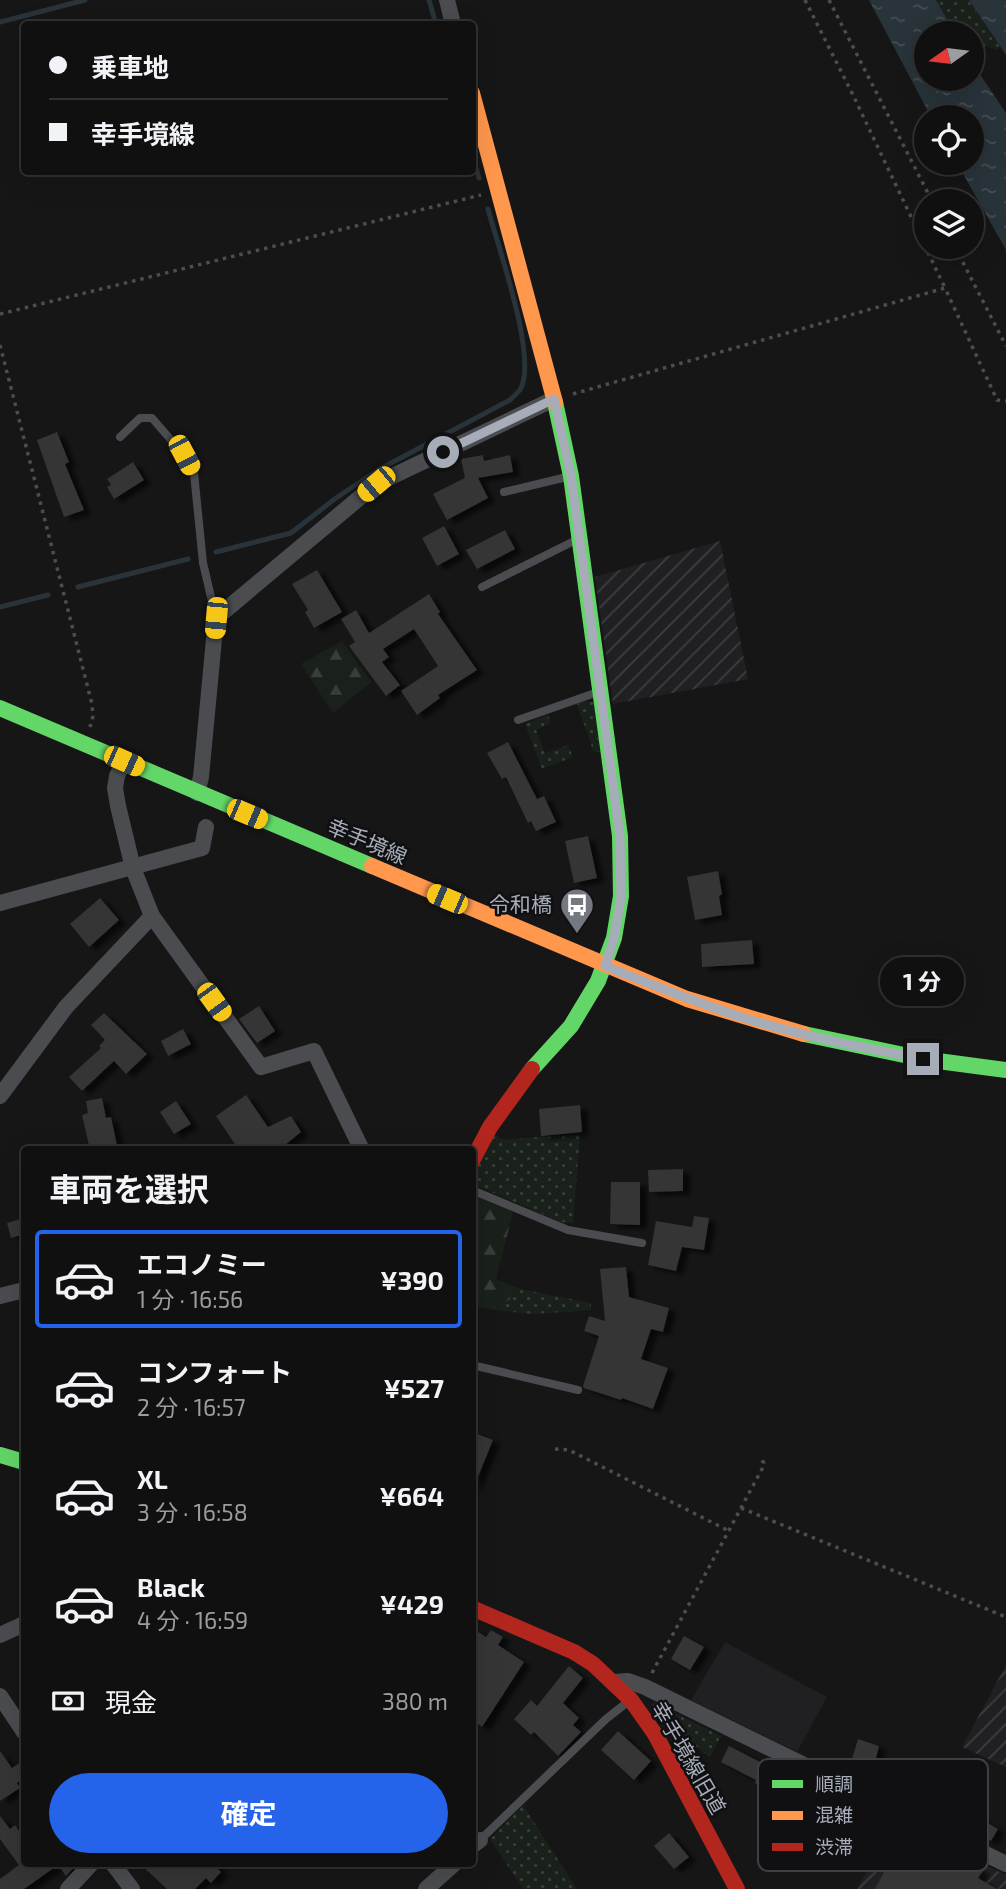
<!DOCTYPE html>
<html lang="ja">
<meta charset="utf-8">
<style>
body{margin:0;font-family:"Exo 2","Noto Sans JP",sans-serif;background:#19191a;color:#f1f3f6;height:100vh;display:flex;flex-direction:column;font-size:26px;white-space:nowrap}
*{box-sizing:border-box;margin:0}
p{font-size:23px;color:#9c9d9f}
.icon{flex:none;width:38px;height:38px;fill:none;stroke:currentColor;stroke-width:2;stroke-linecap:round;stroke-linejoin:round}
.map{position:relative;flex:1;overflow:hidden}
.panel{position:absolute;left:21px;top:1146px;width:455px;height:721px;display:flex;flex-direction:column;background:#101011;border-radius:7px;box-shadow:0 7px 28px #0002,0 0 0 2px #303031}
.panel>*{flex:none}
.top-card{position:absolute;left:21px;top:21px;width:455px;height:154px;border-radius:7px;box-shadow:0 7px 28px #0002,0 0 0 2px #303031;display:grid;align-content:center;height:154px;padding:0 28px;background:#101011}
.needle{width:46px;rotate:256deg}
.tools{position:absolute;left:914px;top:21px;display:grid;gap:14px}
.tools a{display:grid;place-items:center;width:70px;height:70px;border-radius:50%;background:#101011;box-shadow:0 7px 28px #0002,0 0 0 2px #303031;font-size:35px}
.end{position:absolute;width:32px;height:32px;margin:-16px;border:9px solid #a6adb9;background:#111;box-shadow:0 0 0 4px #111}
.from{border-radius:50%}
.bubble{position:absolute;height:49px;border-radius:24px;background:#101011;box-shadow:0 7px 28px #0002,0 0 0 2px #303031;font-size:23px;font-weight:700;line-height:49px;text-align:center}
.car{position:absolute;width:21px;height:42px;margin:-21px -10px;border-radius:9px;box-shadow:0 0 5px 2px #0007;background:linear-gradient(#f5c518 24%,#345 0 40%,#f5c518 0 76%,#345 0 86%,#f5c518 0)}
.top-card b{display:flex;align-items:center;gap:24px;height:66px;font-size:26px}
.top-card b+b{border-top:2px solid #303031}
.top-card i{width:18px;height:18px;background:#f1f3f6}
ul{padding:0;list-style:none}
li{display:flex;align-items:center;gap:21px;height:98px;margin:0 14px 10px;padding:0 14px;border:4px solid transparent;border-radius:7px}
li div{flex:1}
li b{display:block;font-size:26px}
li em{font-style:normal;font-weight:700}
li.on{border-color:#2563eb}
li>.icon{width:63px;height:63px;stroke-width:1.5}
h2{padding:0 28px;font-size:32px;line-height:84px}
.pay{display:flex;align-items:center;gap:18px;height:77px;padding:0 28px;font-size:26px}
.pay p{margin-inline-start:auto}
.primary-button{display:flex;gap:14px;margin-top:auto;padding:14px 28px}
.primary-button a{flex:1;height:80px;border-radius:42px;background:#2563eb;color:#fff;font-size:28px;font-weight:700;line-height:80px;text-align:center}
.map>svg:first-child{display:block}
</style>
<div class="map">
<svg width="1006" height="1889" viewBox="0 0 1006 1889">
<defs>
<pattern id="industrial-furrows" width="10" height="10" patternUnits="userSpaceOnUse" patternTransform="scale(1.75)"><rect width="10" height="10" fill="#202023"/><path d="M-1 1l2-2M0 10L10 0M9 11l2-2" fill="none" stroke="#3d3e41"/></pattern>
<pattern id="grass-dots" width="8" height="8" patternUnits="userSpaceOnUse" patternTransform="scale(1.75)"><rect width="8" height="8" fill="#1a211b"/><path d="M2 2h.1M6 6h.1" fill="none" stroke="#383f3a" stroke-width="1.8" stroke-linecap="round"/></pattern>
<pattern id="forest-firs" width="22" height="20" patternUnits="userSpaceOnUse" patternTransform="scale(1.75)"><rect width="22" height="20" fill="#1a211b"/><path d="M5 1l3.5 6h-7zM16 11l3.5 6h-7z" fill="#383f3a"/></pattern>
<pattern id="water-ripples" width="26" height="14" patternUnits="userSpaceOnUse" patternTransform="scale(1.75)"><rect width="26" height="14" fill="#28333a"/><path d="M2 4q2-2 4 0t4 0M15 11q2-2 4 0t4 0" fill="none" stroke="#444e54"/></pattern>
<filter id="shadow"><feDropShadow dx="7" dy="4" stdDeviation="2" flood-color="#0009"/></filter>
</defs>
<rect width="100%" height="100%" fill="#161617"/>
<!-- built -->
<polygon fill="#202023" points="725,1642 827,1697 797,1752 691,1700"/>
<!-- industrial -->
<g fill="url(#industrial-furrows)">
<polygon points="720,541 748,679 613,704 595,577"/>
<polygon points="1006,1665 1006,1767 962,1747"/>
<polygon points="895,1821 1006,1875 1006,1889 857,1889"/>
</g>
<!-- grass -->
<g fill="url(#grass-dots)">
<polygon points="936,0 969,0 1000,47 996,50 986,46 978,53 979,63 974,66 971,61 971,33 955,33"/>
<polygon points="583,701 594,702 600,751 594,753 577,704"/>
<polygon points="548,715 551,723 536,730 545,753 568,745 573,757 542,769 525,724"/>
<polygon points="494,1134 503,1140 580,1134 573,1223 561,1222 475,1185 473,1177"/>
<polygon points="520,1289 591,1303 591,1310 533,1314 485,1309 514,1297"/>
<polygon points="655,1703 721,1736 710,1757 661,1719 651,1705"/>
<polygon points="523,1805 577,1889 523,1889 490,1839"/>
</g>
<!-- forest -->
<g fill="url(#forest-firs)">
<polygon points="342,641 371,682 333,713 301,664"/>
<path d="M478,1197L513,1212L496,1279L520,1289C512,1303 488,1311 473,1307V1198Z"/>
</g>
<!-- water -->
<g fill="url(#water-ripples)">
<polygon points="869,0 936,0 955,33 926,33 926,79 971,79 971,61 1006,113 1006,250 957,163 971,163 971,117 931,117"/>
<polygon points="969,0 1006,0 1006,55"/>
</g>
<g fill="none" stroke-linecap="round" stroke-linejoin="round">
<!-- stream -->
<g stroke="#28333a" stroke-width="5">
<polyline points="429,0 436,24"/>
<polyline points="0,22 85,0"/>
<polyline points="472,155 479,178"/>
<path d="M216,552L291,533L336,498L378,470L510,400C514,396 519,392 521,388C537,355 498,247 488,209"/>
<polyline points="78,587 188,559"/>
<polyline points="0,607 48,595"/>
</g>
</g>
<!-- building -->
<g fill="#343436" filter="url(#shadow)">
<polygon points="57,432 69,462 65,464 84,510 64,517 37,440"/>
<polygon points="483,455 484,461 510,455 513,472 478,478 488,498 447,520 433,494 465,478 461,459"/>
<polygon points="133,462 144,480 114,499 107,487 111,485 107,479"/>
<polygon points="444,526 459,554 437,566 422,538"/>
<polygon points="505,530 515,549 477,569 466,550"/>
<polygon points="317,570 342,612 314,628 305,612 308,610 292,584"/>
<polygon points="429,594 440,612 438,614 477,670 438,695 440,698 417,715 401,691 438,666 414,629 383,649 389,657 382,662 400,685 386,696 349,646 355,642 341,619 356,610 369,633"/>
<polygon points="508,742 537,799 544,796 556,822 536,831 531,821 528,823 506,777 502,779 487,753"/>
<polygon points="588,836 597,878 574,883 565,841"/>
<polygon points="718,871 722,894 719,896 722,915 695,920 687,877"/>
<polygon points="100,898 119,920 89,947 70,924"/>
<polygon points="752,940 754,964 702,967 701,944"/>
<polygon points="259,1006 275,1031 257,1043 239,1019"/>
<polygon points="104,1013 147,1054 126,1074 114,1061 82,1091 69,1077 101,1048 99,1046 105,1040 91,1025"/>
<polygon points="183,1029 191,1044 168,1056 161,1041"/>
<polygon points="246,1095 268,1127 291,1116 301,1132 279,1150 239,1150 216,1116"/>
<polygon points="102,1098 106,1118 111,1117 118,1150 90,1150 82,1115 88,1113 86,1101"/>
<polygon points="176,1101 191,1124 174,1134 160,1112"/>
<polygon points="580,1105 582,1132 541,1136 539,1109"/>
<polygon points="683,1169 683,1191 649,1192 648,1170"/>
<polygon points="611,1182 640,1182 640,1225 610,1224"/>
<polygon points="694,1216 709,1218 704,1250 682,1247 676,1271 648,1265 656,1221 692,1227"/>
<polygon points="24,1218 24,1234 11,1238 7,1223"/>
<polygon points="626,1267 629,1297 669,1308 663,1332 651,1329 641,1359 668,1368 653,1409 622,1398 621,1400 584,1388 583,1386 599,1336 584,1331 589,1316 605,1321 600,1269"/>
<polygon points="472,1432 493,1440 473,1489 472,1489"/>
<polygon points="472,1628 486,1637 491,1630 496,1633 503,1637 498,1645 524,1662 482,1727 472,1719"/>
<polygon points="684,1636 704,1647 690,1670 671,1659"/>
<polygon points="569,1666 583,1678 563,1703 579,1718 573,1725 581,1732 558,1756 534,1732 531,1735 514,1719 531,1700 537,1706"/>
<polygon points="618,1731 651,1761 634,1780 601,1750"/>
<polygon points="858,1739 879,1746 871,1779 848,1772"/>
<polygon points="729,1746 766,1765 768,1761 795,1779 788,1790 783,1787 777,1797 755,1783 756,1780 721,1762"/>
<polygon points="0,1751 12,1768 24,1760 24,1778 17,1783 20,1788 0,1801"/>
<polygon points="0,1816 10,1829 15,1825 24,1839 24,1864 77,1864 66,1876 58,1865 24,1889 0,1889 0,1879 19,1865 0,1839"/>
<polygon points="979,1818 998,1829 991,1841 972,1830"/>
<polygon points="669,1833 689,1857 674,1869 654,1846"/>
<polygon points="905,1833 941,1853 944,1849 983,1871 978,1878 997,1889 875,1889"/>
<polygon points="140,1864 220,1864 216,1867 221,1872 211,1883 206,1878 195,1889 167,1889"/>
</g>
<g fill="none" stroke-linecap="round" stroke-linejoin="round">
<!-- path -->
<g stroke="#4c4d51" stroke-width="3.5" stroke-dasharray="3.5 5" stroke-linecap="butt">
<polyline points="805,0 852,93 945,288"/>
<polyline points="829,0 932,201"/>
<polyline points="955,247 1006,346"/>
<polyline points="0,314 481,195"/>
<polyline points="0,345 92,704 93,716 90,727"/>
<polyline points="573,394 945,288 997,400 1006,401"/>
<polyline points="555,1449 569,1450 729,1531"/>
<polyline points="741,1508 1006,1617"/>
<polyline points="652,1673 762,1469 764,1463 760,1458"/>
</g>
<!-- lane -->
<g stroke="#4a4c50" stroke-width="8">
<polyline points="120,437 140,418 152,418 184,455 194,473 203,563 216,618"/>
<polyline points="504,492 571,476"/>
<polyline points="482,587 576,540"/>
<polyline points="518,720 598,692"/>
<polyline points="472,1190 568,1230 642,1243"/>
<polyline points="472,1365 578,1390"/>
<polyline points="480,1840 606,1719 629,1701"/>
</g>
<!-- street -->
<g stroke="#4a4c50" stroke-width="16">
<polyline points="447,0 453,24"/>
<polyline points="197,793 201,777 216,618 376,484 554,399"/>
<polyline points="0,903 202,848 206,827"/>
<polyline points="152,916 261,1067 314,1051 362,1150"/>
<polyline points="0,1096 66,1007 152,916 133,868 118,806 115,788 117,776 124,761"/>
<polyline points="0,1296 24,1290"/>
<polyline points="0,1635 24,1624"/>
<polyline points="614,1682 628,1681 645,1687 1006,1864"/>
<polyline points="0,1696 24,1732"/>
<polyline points="472,1846 480,1840"/>
<polyline points="113,1864 132,1889"/>
<polyline points="68,1889 91,1864"/>
<polyline points="426,1889 454,1864"/>
</g>
<!-- fast -->
<g stroke="#63d668" stroke-width="16">
<polyline points="0,708 372,866"/>
<polyline points="804,1034 923,1059 1006,1070"/>
<polyline points="532,1069 571,1026 598,981 614,938 621,896 620,836 571,476 555,402"/>
<polyline points="0,1455 24,1462"/>
</g>
<!-- slow -->
<g stroke="#ff974d" stroke-width="16">
<polyline points="472,93 555,402"/>
<polyline points="372,866 687,999 804,1034"/>
</g>
<!-- jam -->
<g stroke="#b3261e" stroke-width="16">
<polyline points="472,1161 490,1127 532,1069"/>
<polyline points="472,1608 574,1652 593,1664 631,1700 655,1734 737,1889"/>
</g>
</g>
<g fill="none" stroke-linecap="round" stroke-linejoin="round">
<!-- route -->
<path stroke="#a6adb9" stroke-width="9" d="M443,452L554,399L571,476L620,836L621,897L614,938L605,966C653,985 701,1005 751,1020C807,1037 865,1048 923,1059"/>
</g>
<!-- icons -->
<defs>
<g id="bus-pin" transform="scale(1.75)"><path d="M0 17L-7.5 6A9.5 9.5 0 1 1 7.5 6Z" fill="#747880" stroke="#101013"/><path d="M-5-6H5V4H4V6H2V4H-2V6H-4V4H-5ZM-3.5-4V0h7V-4ZM-3.5 1.2v1.5H-2V1.2ZM2 1.2v1.5H3.5V1.2Z" fill="#fff"/></g>
</defs>
<g fill-rule="evenodd">
<use href="#bus-pin" x="577" y="905"/>
</g>
<g text-anchor="middle" stroke-width="5" stroke-linejoin="round" paint-order="stroke">
<!-- street labels -->
<g font-size="21" fill="#a6adb9" stroke="#101013">
<text transform="translate(367 842) rotate(23)" y="7">幸手境線</text>
<text transform="translate(688 1758) rotate(60)" y="7">幸手境線旧道</text>
</g>
<!-- poi labels -->
<g font-size="21" fill="#a6adb9" stroke="#101013" text-anchor="end">
<text x="552" y="912">令和橋</text>
</g>
</g>
<!-- legend -->
<rect x="758" y="1759" width="230" height="112" rx="10" fill="#101013" stroke="#3d3f45" stroke-width="2"/>
<rect x="772" y="1780" width="31" height="8" fill="#63d668"/>
<rect x="772" y="1811" width="31" height="9" fill="#ff974d"/>
<rect x="772" y="1843" width="31" height="8" fill="#b3261e"/>
<g font-size="19" fill="#a6adb9">
<text x="815" y="1791">順調</text>
<text x="815" y="1822">混雑</text>
<text x="815" y="1854">渋滞</text>
</g>
</svg>
<div class="tools">
<a><svg class="needle" viewBox="-14 -14 28 28"><path d="M0-13l5 13h-10z" fill="#e53935"/><path d="M0 13l5-13h-10z" fill="#9c9d9f"/></svg></a>
<a><svg class="icon" aria-label="locate" viewBox="0 0 24 24"><circle cx="12" cy="12" r="6"/><path d="M12 2v4M12 18v4M2 12h4M18 12h4"/></svg></a>
<a><svg class="icon" aria-label="layers" viewBox="0 0 24 24"><path d="M12 4l9 5-9 5-9-5zM3 14l9 5 9-5"/></svg></a>
</div>
<i class="end from" style="left:443px;top:452px"></i>
<i class="end" style="left:923px;top:1059px"></i>
<div class="bubble" style="left:880px;top:957px;width:84px">1 分</div>
<i class="car" style="left:184px;top:455px;rotate:152deg"></i>
<i class="car" style="left:376px;top:484px;rotate:230deg"></i>
<i class="car" style="left:216px;top:618px;rotate:185deg"></i>
<i class="car" style="left:124px;top:761px;rotate:114deg"></i>
<i class="car" style="left:247px;top:814px;rotate:113deg"></i>
<i class="car" style="left:447px;top:899px;rotate:293deg"></i>
<i class="car" style="left:214px;top:1002px;rotate:144deg"></i>
<div class="top-card">
<b><i class="from"></i>乗車地</b>
<b><i></i>幸手境線</b>
</div>
<section class="panel">
<h2>車両を選択</h2>
<ul>
<li class="on"><svg class="icon" aria-label="car" viewBox="0 0 24 24"><path d="M5 17H2v-5l4-1 3-4h7l3 4 3 1v5h-3M9 17h6M6 11h13"/><circle cx="7" cy="17" r="2"/><circle cx="17" cy="17" r="2"/></svg><div><b>エコノミー</b><p>1 分 · 16:56</p></div><em>¥390</em></li>
<li><svg class="icon" aria-label="car" viewBox="0 0 24 24"><path d="M5 17H2v-5l4-1 3-4h7l3 4 3 1v5h-3M9 17h6M6 11h13"/><circle cx="7" cy="17" r="2"/><circle cx="17" cy="17" r="2"/></svg><div><b>コンフォート</b><p>2 分 · 16:57</p></div><em>¥527</em></li>
<li><svg class="icon" aria-label="car" viewBox="0 0 24 24"><path d="M5 17H2v-5l4-1 3-4h7l3 4 3 1v5h-3M9 17h6M6 11h13"/><circle cx="7" cy="17" r="2"/><circle cx="17" cy="17" r="2"/></svg><div><b>XL</b><p>3 分 · 16:58</p></div><em>¥664</em></li>
<li><svg class="icon" aria-label="car" viewBox="0 0 24 24"><path d="M5 17H2v-5l4-1 3-4h7l3 4 3 1v5h-3M9 17h6M6 11h13"/><circle cx="7" cy="17" r="2"/><circle cx="17" cy="17" r="2"/></svg><div><b>Black</b><p>4 分 · 16:59</p></div><em>¥429</em></li>
</ul>
<div class="pay"><svg class="icon" aria-label="cash" viewBox="0 0 24 24"><path d="M3 7h18v10H3z"/><circle cx="12" cy="12" r="2"/></svg>現金<p>380 m</p></div>
<div class="primary-button"><a>確定</a></div>
</section>
</div>
